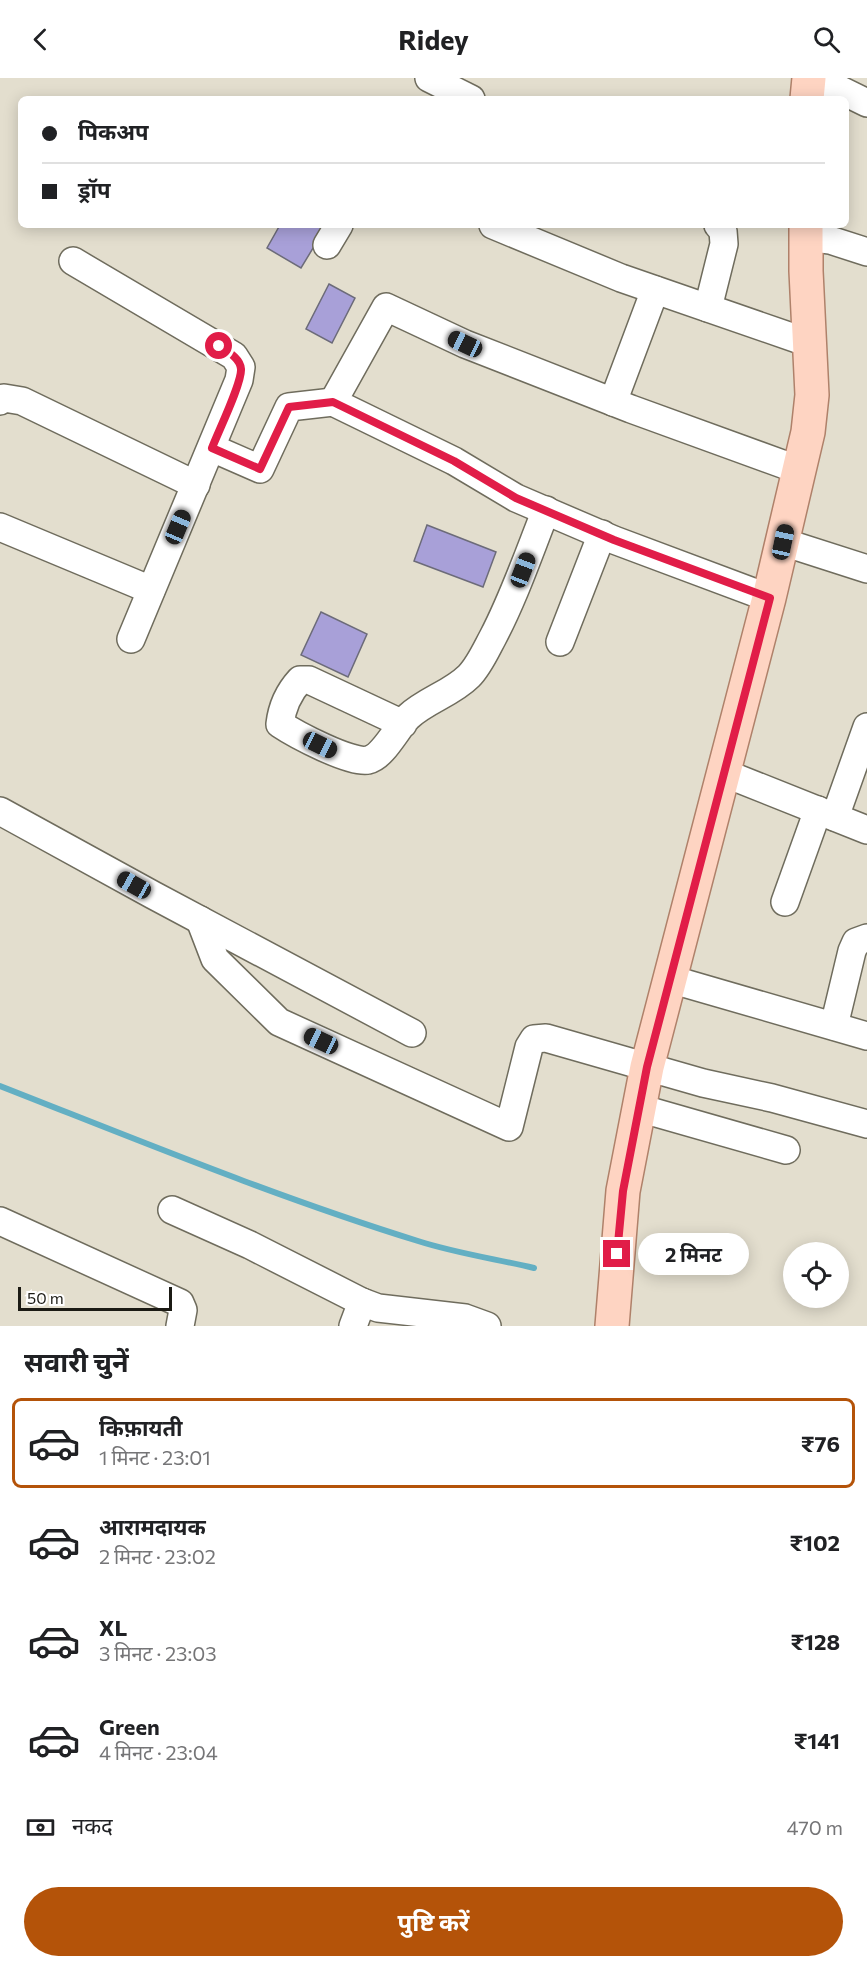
<!DOCTYPE html>
<html lang="hi">
<meta charset="utf-8">
<style>
body{margin:0;font-family:Commissioner,"Noto Sans Devanagari",sans-serif;background:#f2f2f2;color:#202124;height:100vh;display:flex;flex-direction:column;font-size:22px;white-space:nowrap}
*{box-sizing:border-box;margin:0}
p{font-size:20px;color:#757577}
.icon{flex:none;width:33px;height:33px;fill:none;stroke:currentColor;stroke-width:2;stroke-linecap:round;stroke-linejoin:round}
.map{position:relative;height:1248px;overflow:hidden}
.sheet{display:flex;flex-direction:column;background:#fff;flex:1}
.sheet>*{flex:none}
.banner{position:absolute;left:18px;top:18px;width:831px;height:132px;border-radius:9px;box-shadow:0 3px 15px #0003;display:grid;align-content:center;height:132px;padding:0 24px;background:#fff}
.fabs{position:absolute;left:783px;top:1164px;display:grid;gap:12px}
.fabs a{display:grid;place-items:center;width:66px;height:66px;border-radius:50%;background:#fff;box-shadow:0 3px 15px #0003;font-size:30px}
.scale{position:absolute;left:18px;bottom:15px;width:154px;box-sizing:border-box;padding-left:6px;border:3px solid #1b1a14;border-top:0;font-size:16px;line-height:21px;white-space:nowrap;color:#1b1a14;-webkit-text-stroke:4px #fff;paint-order:stroke}
.end{position:absolute;width:27px;height:27px;margin:-14px;border:8px solid #e11d48;background:#fff;box-shadow:0 0 0 3px #fff}
.from{border-radius:50%}
.bubble{position:absolute;height:42px;border-radius:21px;background:#fff;box-shadow:0 3px 15px #0003;font-size:20px;font-weight:700;line-height:42px;text-align:center}
.car{position:absolute;width:18px;height:36px;margin:-18px -9px;border-radius:8px;box-shadow:0 0 4px 2px #0007;background:linear-gradient(#222 24%,#8ab4d8 0 40%,#222 0 76%,#8ab4d8 0 86%,#222 0)}
.banner b{display:flex;align-items:center;gap:21px;height:57px;font-size:22px}
.banner b+b{border-top:2px solid #e0e0e0}
.banner i{width:15px;height:15px;background:#202124}
ul{padding:0;list-style:none}
li{display:flex;align-items:center;gap:18px;height:90px;margin:0 12px 9px;padding:0 12px;border:3px solid transparent;border-radius:9px}
li div{flex:1}
li b{display:block;font-size:22px}
li em{font-style:normal;font-weight:700}
li.current{border-color:#b45309}
li>.icon{width:54px;height:54px;stroke-width:1.5}
h2{padding:0 24px;font-size:27px;line-height:72px}
.pay{display:flex;align-items:center;gap:15px;height:66px;padding:0 24px;font-size:22px}
.pay p{margin-inline-start:auto}
.cta{display:flex;gap:12px;margin-top:auto;padding:12px 24px}
.cta a{flex:1;height:69px;border-radius:36px;background:#b45309;color:#fff;font-size:24px;font-weight:700;line-height:69px;text-align:center}
header{display:flex;justify-content:space-between;align-items:center;height:78px;padding:0 24px;background:#fff;font-size:27px;font-weight:700}
.map>svg:first-child{display:block}
</style>
<header><svg class="icon" aria-label="back" viewBox="0 0 24 24"><path d="M15 5l-7 7 7 7"/></svg>Ridey<svg class="icon" aria-label="search" viewBox="0 0 24 24"><circle cx="10" cy="10" r="6"/><path d="M15 15l6 6"/></svg></header>
<div class="map">
<svg width="867" height="1248" viewBox="0 0 867 1248">
<rect width="100%" height="100%" fill="#e3dece"/>
<g fill="none" stroke-linecap="round" stroke-linejoin="round">
<!-- stream -->
<path stroke="#63afc3" stroke-width="6" d="M0,1008C138,1062 276,1119 418,1163C455,1175 496,1181 534,1190"/>
</g>
<!-- building -->
<g fill="#a8a0d8" stroke="#6c6b79" stroke-width="1.5">
<polygon points="280,147 327,147 301,190 267,170"/>
<polygon points="329,206 355,220 332,265 306,251"/>
<polygon points="427,447 496,474 483,509 414,483"/>
<polygon points="321,534 367,556 348,599 301,577"/>
</g>
<g fill="none" stroke-linecap="round" stroke-linejoin="round">
<!-- minor casing -->
<g stroke="#6f6c5d" stroke-width="30">
<g id="minor">
<polyline points="429,0 471,21"/>
<polyline points="816,0 867,25"/>
<polyline points="493,147 621,200 809,265"/>
<polyline points="806,159 830,162 867,174"/>
<polyline points="327,167 339,147"/>
<polyline points="73,183 234,278 241,289 239,302 131,561"/>
<polyline points="708,230 724,166 723,153 718,147"/>
<polyline points="0,323 4,320 22,323 196,407"/>
<polyline points="613,324 655,212"/>
<polyline points="212,370 260,391 289,329 333,324"/>
<polyline points="0,449 151,512"/>
<polyline points="783,464 867,491"/>
<polyline points="769,520 614,462 516,420 454,383 333,324 386,229 465,266 631,331 799,392"/>
<polyline points="560,564 602,456"/>
<path d="M403,646L309,602H300C289,614 282,629 280,646C295,656 351,686 368,682C383,679 397,650 408,639C426,622 451,616 469,598C479,588 486,572 493,559C514,519 529,475 546,432"/>
<polyline points="724,695 867,752"/>
<polyline points="0,733 153,817 412,955"/>
<polyline points="835,739 867,649"/>
<polyline points="785,824 818,732"/>
<polyline points="200,842 215,881 279,944 509,1049 529,969 534,961 546,960 703,1005 772,1020 867,1046"/>
<polyline points="670,901 867,958"/>
<polyline points="834,948 852,873 856,864 867,860"/>
<polyline points="639,1030 786,1072"/>
<polyline points="172,1132 250,1167 362,1224 378,1230 465,1240 487,1248"/>
<polyline points="0,1143 180,1225 183,1232 180,1248"/>
<polyline points="353,1248 362,1224"/>
</g>
</g>
<!-- major casing -->
<g stroke="#af816a" stroke-width="36">
<g id="major">
<polyline points="807,21 809,0"/>
<polyline points="612,1248 623,1113 647,989 769,520 808,354 812,317 806,193 806,147"/>
</g>
</g>
<!-- minor -->
<use href="#minor" stroke="#fff" stroke-width="27"/>
<!-- major -->
<use href="#major" stroke="#fed4c2" stroke-width="33"/>
</g>
<g fill="none" stroke-linecap="round" stroke-linejoin="round">
<!-- route -->
<path stroke="#e11d48" stroke-width="8" d="M219,268C228,274 240,280 241,291C242,305 218,354 212,370L260,391L289,329L333,324L454,383L516,420L614,462L770,520L647,989L623,1113L617,1176"/>
</g>
</svg>
<div class="fabs">
<a><svg class="icon" aria-label="locate" viewBox="0 0 24 24"><circle cx="12" cy="12" r="6"/><path d="M12 2v4M12 18v4M2 12h4M18 12h4"/></svg></a>
</div>
<div class="scale">50 m</div>
<i class="end from" style="left:219px;top:268px"></i>
<i class="end" style="left:617px;top:1176px"></i>
<div class="bubble" style="left:638px;top:1155px;width:111px">2 मिनट</div>
<i class="car" style="left:465px;top:266px;rotate:295deg"></i>
<i class="car" style="left:178px;top:449px;rotate:23deg"></i>
<i class="car" style="left:783px;top:464px;rotate:12deg"></i>
<i class="car" style="left:523px;top:492px;rotate:21deg"></i>
<i class="car" style="left:320px;top:667px;rotate:116deg"></i>
<i class="car" style="left:134px;top:807px;rotate:299deg"></i>
<i class="car" style="left:321px;top:963px;rotate:295deg"></i>
<div class="banner">
<b><i class="from"></i>पिकअप</b>
<b><i></i>ड्रॉप</b>
</div>
</div>
<section class="sheet">
<h2>सवारी चुनें</h2>
<ul>
<li class="current"><svg class="icon" aria-label="car" viewBox="0 0 24 24"><path d="M5 17H2v-5l4-1 3-4h7l3 4 3 1v5h-3M9 17h6M6 11h13"/><circle cx="7" cy="17" r="2"/><circle cx="17" cy="17" r="2"/></svg><div><b>किफ़ायती</b><p>1 मिनट · 23:01</p></div><em>₹76</em></li>
<li><svg class="icon" aria-label="car" viewBox="0 0 24 24"><path d="M5 17H2v-5l4-1 3-4h7l3 4 3 1v5h-3M9 17h6M6 11h13"/><circle cx="7" cy="17" r="2"/><circle cx="17" cy="17" r="2"/></svg><div><b>आरामदायक</b><p>2 मिनट · 23:02</p></div><em>₹102</em></li>
<li><svg class="icon" aria-label="car" viewBox="0 0 24 24"><path d="M5 17H2v-5l4-1 3-4h7l3 4 3 1v5h-3M9 17h6M6 11h13"/><circle cx="7" cy="17" r="2"/><circle cx="17" cy="17" r="2"/></svg><div><b>XL</b><p>3 मिनट · 23:03</p></div><em>₹128</em></li>
<li><svg class="icon" aria-label="car" viewBox="0 0 24 24"><path d="M5 17H2v-5l4-1 3-4h7l3 4 3 1v5h-3M9 17h6M6 11h13"/><circle cx="7" cy="17" r="2"/><circle cx="17" cy="17" r="2"/></svg><div><b>Green</b><p>4 मिनट · 23:04</p></div><em>₹141</em></li>
</ul>
<div class="pay"><svg class="icon" aria-label="cash" viewBox="0 0 24 24"><path d="M3 7h18v10H3z"/><circle cx="12" cy="12" r="2"/></svg>नकद<p>470 m</p></div>
<div class="cta"><a>पुष्टि करें</a></div>
</section>
